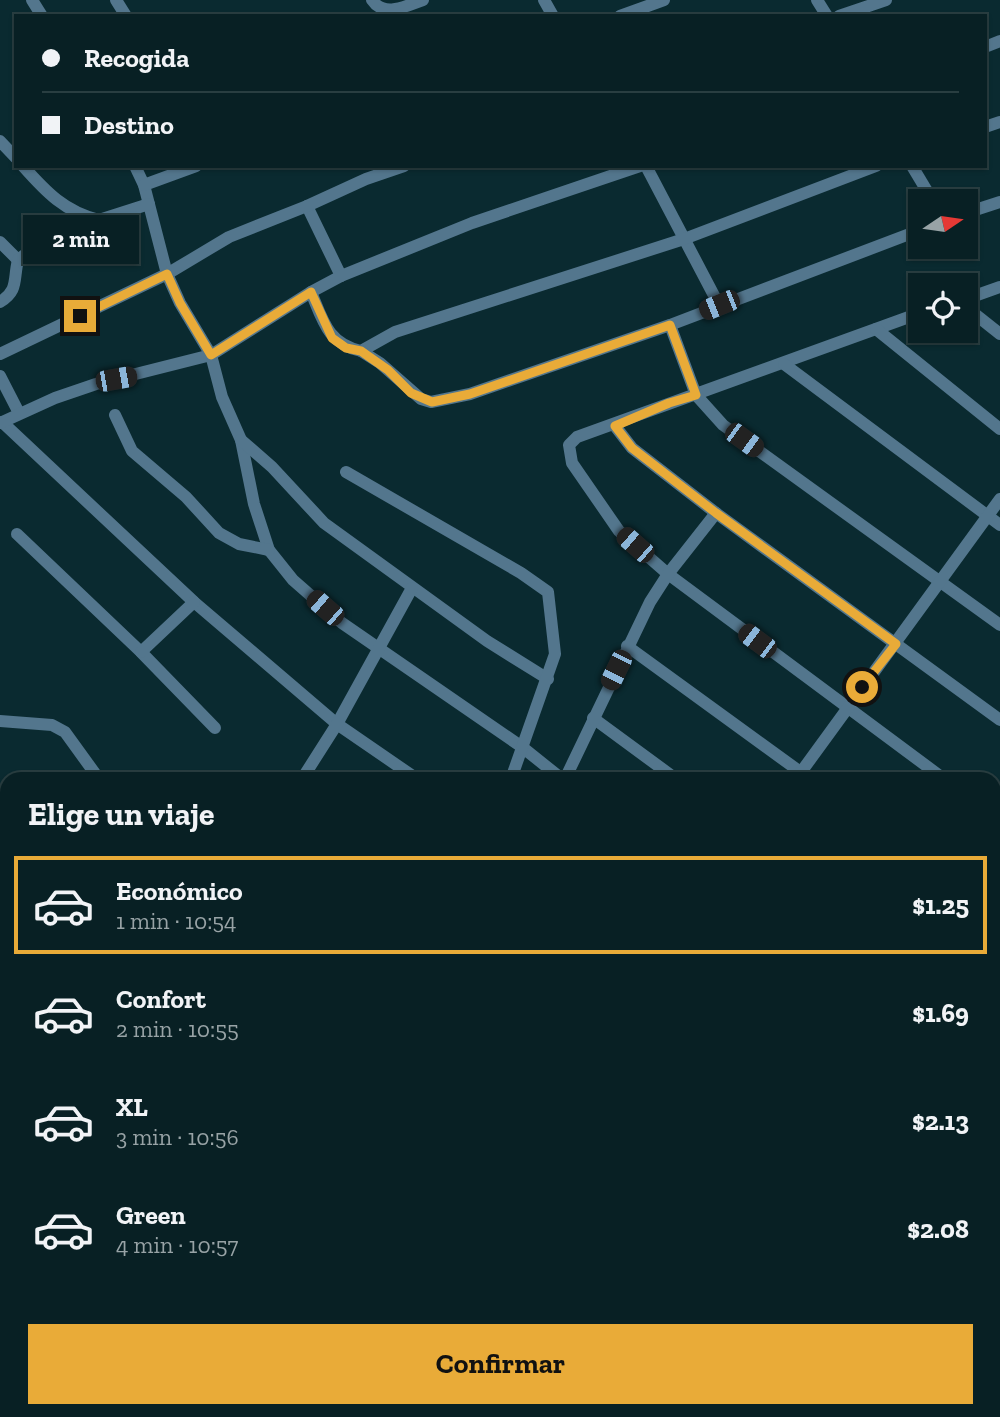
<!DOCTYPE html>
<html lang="es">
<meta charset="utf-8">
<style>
body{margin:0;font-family:"Zilla Slab",serif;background:#11282c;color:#f1f3f6;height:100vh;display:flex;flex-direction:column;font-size:26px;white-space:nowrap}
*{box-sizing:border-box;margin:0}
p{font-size:23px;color:#98a3a6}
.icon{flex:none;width:38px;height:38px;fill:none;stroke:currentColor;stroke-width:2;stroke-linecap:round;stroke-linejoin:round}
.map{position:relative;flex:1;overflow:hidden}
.side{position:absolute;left:0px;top:772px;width:1001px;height:646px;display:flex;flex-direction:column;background:#082024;border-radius:21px 21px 0 0;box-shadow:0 2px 5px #0004,0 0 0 2px #293e41}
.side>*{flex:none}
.guide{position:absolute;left:14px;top:14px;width:973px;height:154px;border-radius:0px;box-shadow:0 2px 5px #0004,0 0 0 2px #293e41;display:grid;align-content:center;height:154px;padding:0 28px;background:#082024}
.needle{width:46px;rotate:77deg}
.tools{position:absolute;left:908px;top:189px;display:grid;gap:14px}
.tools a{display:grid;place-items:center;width:70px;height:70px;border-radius:0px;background:#082024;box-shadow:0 2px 5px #0004,0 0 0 2px #293e41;font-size:35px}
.end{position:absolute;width:32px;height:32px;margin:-16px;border:9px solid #e9ab38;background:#111;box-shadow:0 0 0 4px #111}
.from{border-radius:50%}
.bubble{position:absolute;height:49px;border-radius:0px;background:#082024;box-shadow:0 2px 5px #0004,0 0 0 2px #293e41;font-size:23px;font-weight:700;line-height:49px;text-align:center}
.car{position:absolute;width:21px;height:42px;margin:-21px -10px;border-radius:9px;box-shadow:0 0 5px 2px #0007;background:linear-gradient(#222 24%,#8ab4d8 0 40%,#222 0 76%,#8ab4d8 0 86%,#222 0)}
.guide b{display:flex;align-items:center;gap:24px;height:66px;font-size:26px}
.guide b+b{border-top:2px solid #293e41}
.guide i{width:18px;height:18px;background:#f1f3f6}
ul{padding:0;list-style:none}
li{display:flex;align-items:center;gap:21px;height:98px;margin:0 14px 10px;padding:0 14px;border:4px solid transparent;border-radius:0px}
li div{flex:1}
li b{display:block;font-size:26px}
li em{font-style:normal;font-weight:700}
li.active{border-color:#e9ab38}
li>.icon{width:63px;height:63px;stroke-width:1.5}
h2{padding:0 28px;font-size:32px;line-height:84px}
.cta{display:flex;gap:14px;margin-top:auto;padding:14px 28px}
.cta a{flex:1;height:80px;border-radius:0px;background:#e9ab38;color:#111;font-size:28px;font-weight:700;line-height:80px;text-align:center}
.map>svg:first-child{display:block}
</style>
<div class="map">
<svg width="1000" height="1417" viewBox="0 0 1000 1417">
<rect width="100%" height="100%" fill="#0a2a30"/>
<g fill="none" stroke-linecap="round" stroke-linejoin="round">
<!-- stream -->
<g stroke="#05102c" stroke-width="3.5">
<polyline points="994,1219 1000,1183"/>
<polyline points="196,1417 200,1410"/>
</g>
<!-- street -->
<g stroke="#53768d" stroke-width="12">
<polyline points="32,0 42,16"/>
<polyline points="116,0 126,16"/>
<path d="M372,0C384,18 406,6 423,0"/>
<polyline points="544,0 553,16"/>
<polyline points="817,0 827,16"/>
<polyline points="620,16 664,0"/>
<polyline points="839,16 886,0"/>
<polyline points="985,47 1000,41"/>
<polyline points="985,127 1000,122"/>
<polyline points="0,141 16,158"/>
<path d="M23,166C46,192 65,212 99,220"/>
<polyline points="135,166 144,185 167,274 180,303 211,355 222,397 241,440 254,504 269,550 293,580 342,623 522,747 562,779"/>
<polyline points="646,166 719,305"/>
<polyline points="912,166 933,201"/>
<polyline points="144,185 196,166"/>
<polyline points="307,206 341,276"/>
<polyline points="966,213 1000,202"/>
<polyline points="0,242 18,260"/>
<path d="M311,292C323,321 328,344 361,351L395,332L684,239L876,166"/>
<polyline points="966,299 1000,287"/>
<path d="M0,302C19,290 13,280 18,260L27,253L99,220L149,204"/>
<polyline points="966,307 1000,334"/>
<polyline points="920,313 577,437 569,445 572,463 619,531 668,574 944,779"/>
<polyline points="670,325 696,395 723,425 1000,625"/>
<polyline points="876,329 1000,429"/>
<polyline points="361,351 380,363 421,399 431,402 470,394 670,325 920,230"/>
<polyline points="0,354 167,274 229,237 307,206 366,179 404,166"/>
<polyline points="784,364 1000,525"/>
<polyline points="0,376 19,413"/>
<polyline points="115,415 132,451 186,497 219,533 239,544 269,550"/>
<polyline points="2,422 194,602 337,724 417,779"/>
<polyline points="0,423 55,398 96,384 211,355 311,292 341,276 472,223 640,166"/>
<polyline points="615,426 632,448 716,513 1000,720"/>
<polyline points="241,440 272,467 324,523 487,641 548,679"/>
<polyline points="346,472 521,573 548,592 555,654 511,779"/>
<polyline points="17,534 141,652 215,728"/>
<polyline points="627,646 810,779"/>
<polyline points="141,652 194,602"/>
<polyline points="593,718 676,779"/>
<polyline points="0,721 52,725 65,732 99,779"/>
<polyline points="302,779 337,724 412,588"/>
<polyline points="565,779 650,602 668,574 716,513"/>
<polyline points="796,779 1000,499"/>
<polyline points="994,815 1000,819"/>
<polyline points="0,836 7,828"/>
<polyline points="994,890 1000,881"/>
<polyline points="0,896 7,903"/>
<polyline points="994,914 1000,918"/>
<polyline points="994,1000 1000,1004"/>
<polyline points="0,1008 7,1016"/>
<polyline points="994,1101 1000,1105"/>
<polyline points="0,1123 7,1131"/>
<polyline points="0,1183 7,1177"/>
<polyline points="0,1204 7,1197"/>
<polyline points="994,1262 1000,1254"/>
<polyline points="994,1296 1000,1301"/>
<polyline points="0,1310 7,1304"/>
<polyline points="994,1393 1000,1397"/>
<polyline points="362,1410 370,1417"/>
<polyline points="487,1410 496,1417"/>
<polyline points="618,1410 627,1417"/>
<polyline points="749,1410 758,1417"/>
<polyline points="884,1410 893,1417"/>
<polyline points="0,1412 7,1406"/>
<polyline points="221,1412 229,1417"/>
<polyline points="118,1417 125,1410"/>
<polyline points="325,1417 330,1410"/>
<polyline points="602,1417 607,1410"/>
</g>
</g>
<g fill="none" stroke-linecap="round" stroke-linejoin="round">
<!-- route -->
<polyline stroke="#e9ab38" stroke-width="9" points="80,316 167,274 180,303 211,355 311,292 332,338 346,348 361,351 368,356 388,370 411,393 432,402 470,394 670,325 696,395 669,403 615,426 632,448 716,513 896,644 862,687"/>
</g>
</svg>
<div class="tools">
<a><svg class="needle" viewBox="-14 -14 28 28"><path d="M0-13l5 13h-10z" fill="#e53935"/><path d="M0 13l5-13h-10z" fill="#98a3a6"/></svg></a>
<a><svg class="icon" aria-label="locate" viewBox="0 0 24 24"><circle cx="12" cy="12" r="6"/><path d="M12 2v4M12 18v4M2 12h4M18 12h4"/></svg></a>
</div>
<i class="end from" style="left:862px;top:687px"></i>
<i class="end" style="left:80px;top:316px"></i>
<div class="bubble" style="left:23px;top:215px;width:116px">2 min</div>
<i class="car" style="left:719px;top:305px;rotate:248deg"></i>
<i class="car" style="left:116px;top:379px;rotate:80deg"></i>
<i class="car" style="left:744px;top:440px;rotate:126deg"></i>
<i class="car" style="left:635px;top:545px;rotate:311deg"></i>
<i class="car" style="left:325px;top:608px;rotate:311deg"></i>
<i class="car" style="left:757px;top:641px;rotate:307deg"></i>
<i class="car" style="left:616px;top:670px;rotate:206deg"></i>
<div class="guide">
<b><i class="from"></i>Recogida</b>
<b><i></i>Destino</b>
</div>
<section class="side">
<h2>Elige un viaje</h2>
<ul>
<li class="active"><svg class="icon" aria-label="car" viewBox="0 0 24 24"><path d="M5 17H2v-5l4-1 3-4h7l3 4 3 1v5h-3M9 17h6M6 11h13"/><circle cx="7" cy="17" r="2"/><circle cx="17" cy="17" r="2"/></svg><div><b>Económico</b><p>1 min · 10:54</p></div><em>$1.25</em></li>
<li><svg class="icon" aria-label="car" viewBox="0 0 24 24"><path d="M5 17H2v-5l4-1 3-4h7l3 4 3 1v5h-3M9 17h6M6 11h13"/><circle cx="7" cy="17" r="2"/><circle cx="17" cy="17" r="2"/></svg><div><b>Confort</b><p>2 min · 10:55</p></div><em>$1.69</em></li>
<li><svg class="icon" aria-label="car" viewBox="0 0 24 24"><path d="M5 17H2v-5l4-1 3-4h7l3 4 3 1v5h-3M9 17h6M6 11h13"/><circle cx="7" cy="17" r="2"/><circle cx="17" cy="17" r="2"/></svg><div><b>XL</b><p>3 min · 10:56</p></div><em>$2.13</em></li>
<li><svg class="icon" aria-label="car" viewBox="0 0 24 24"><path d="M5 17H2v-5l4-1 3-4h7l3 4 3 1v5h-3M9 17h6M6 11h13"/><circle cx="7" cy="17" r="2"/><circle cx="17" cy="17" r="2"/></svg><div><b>Green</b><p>4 min · 10:57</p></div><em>$2.08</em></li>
</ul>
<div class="cta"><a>Confirmar</a></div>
</section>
</div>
